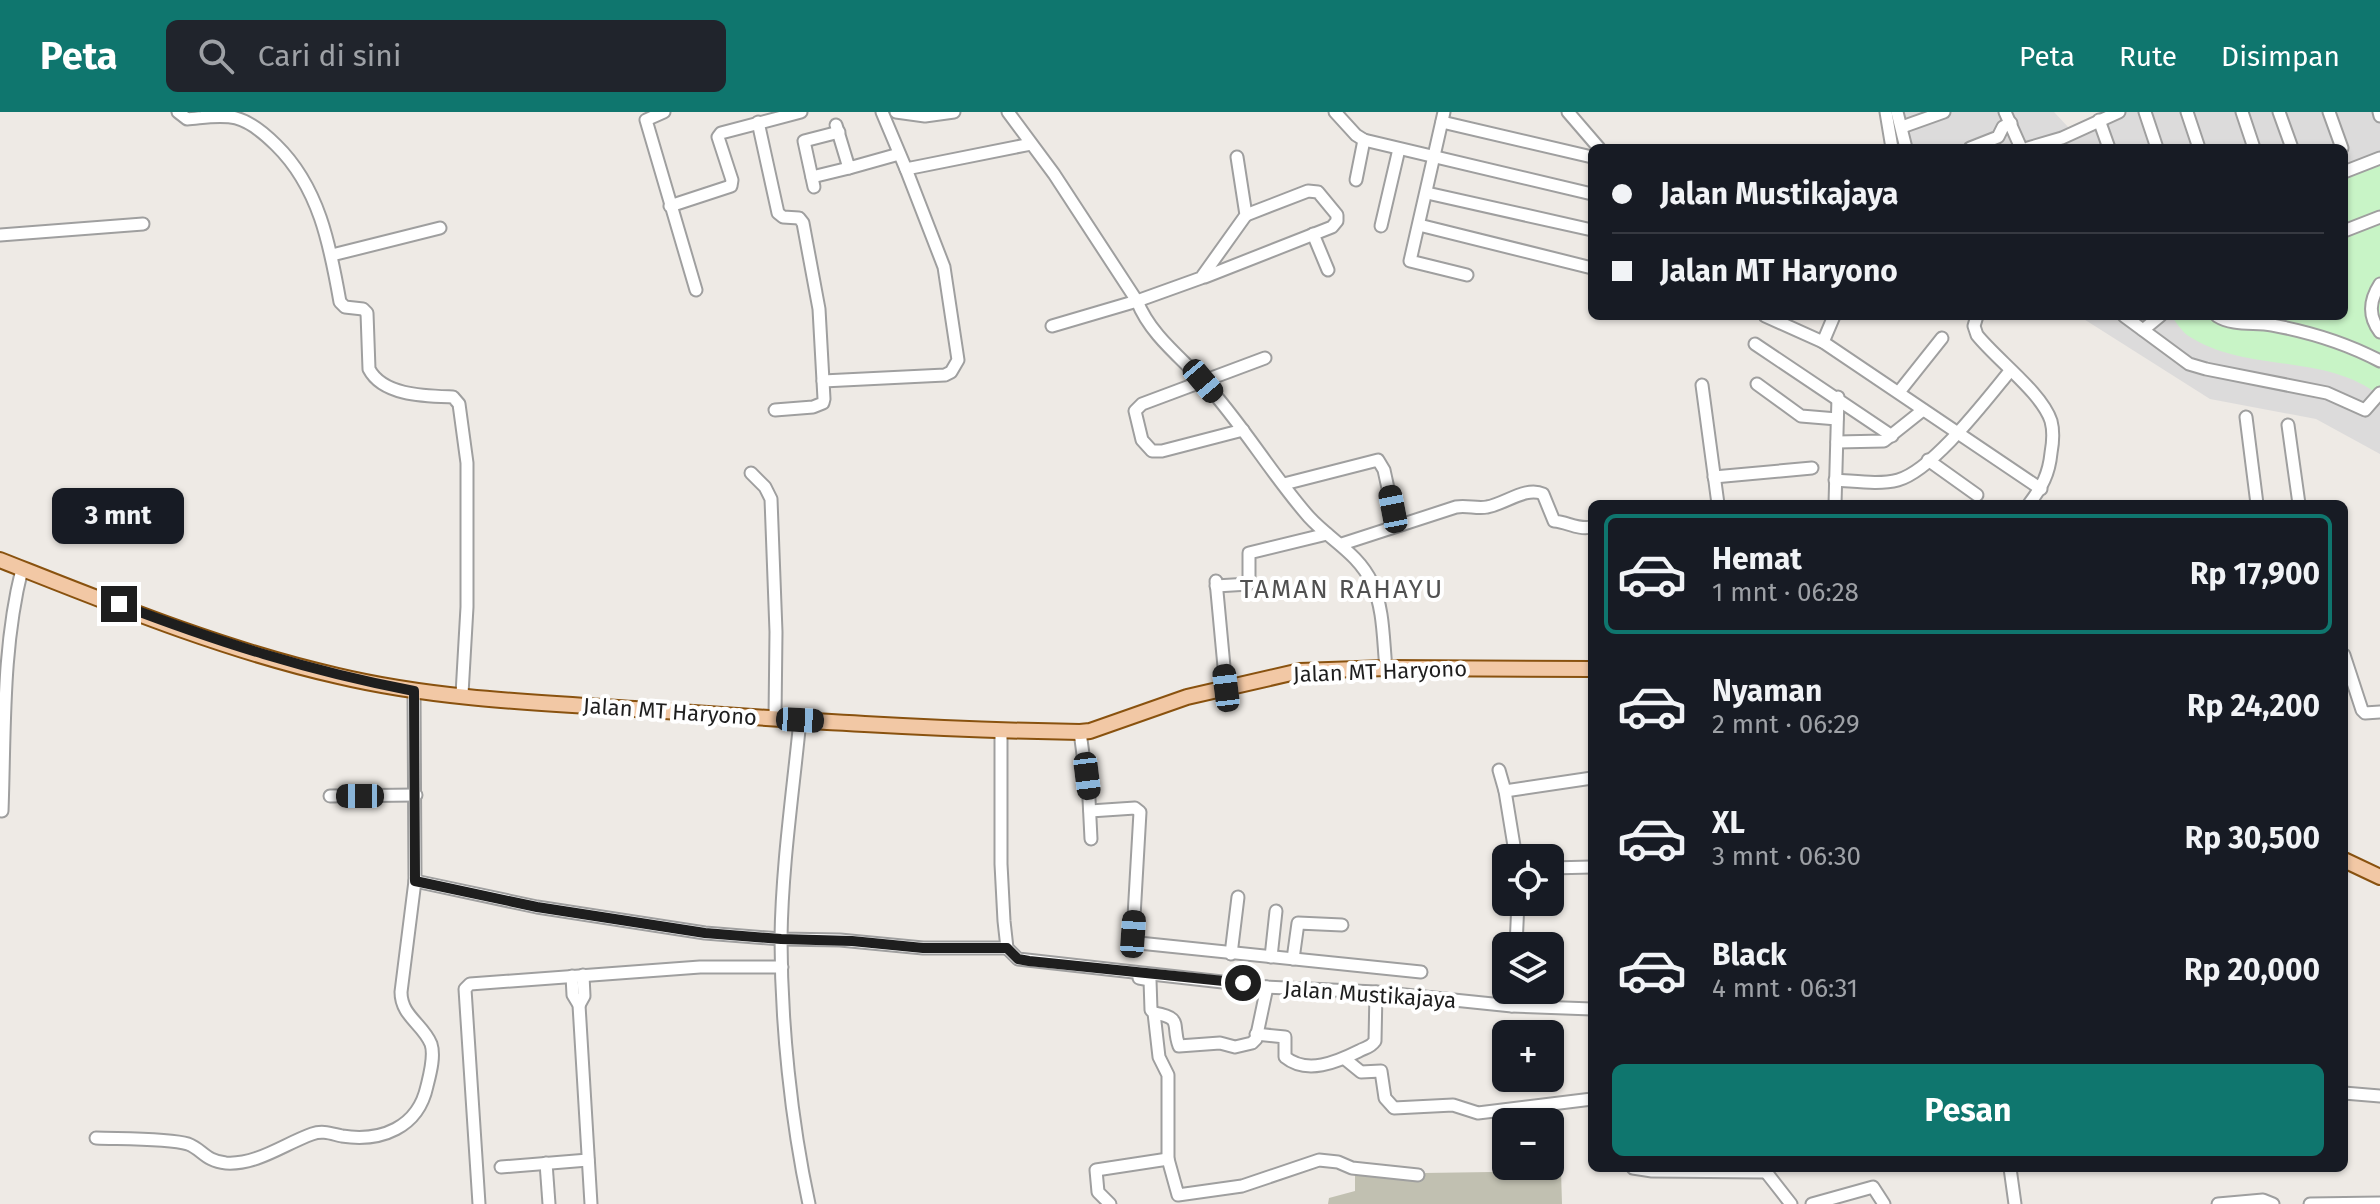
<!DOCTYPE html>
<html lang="id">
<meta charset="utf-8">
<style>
body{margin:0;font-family:"Fira Sans",sans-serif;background:#20242c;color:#f1f3f6;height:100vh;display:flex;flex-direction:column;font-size:30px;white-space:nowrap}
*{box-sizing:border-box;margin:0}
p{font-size:26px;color:#9ea1a6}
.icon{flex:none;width:44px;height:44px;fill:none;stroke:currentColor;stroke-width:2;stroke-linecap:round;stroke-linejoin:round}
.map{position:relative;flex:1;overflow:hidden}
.panel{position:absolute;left:1588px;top:388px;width:760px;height:672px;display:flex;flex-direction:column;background:#171b24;border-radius:12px;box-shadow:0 2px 6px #0004}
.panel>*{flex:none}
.banner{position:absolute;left:1588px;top:32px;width:760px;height:176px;border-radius:12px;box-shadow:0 2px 6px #0004;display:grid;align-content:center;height:176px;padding:0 24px;background:#171b24}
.tools{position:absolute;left:1492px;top:732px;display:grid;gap:16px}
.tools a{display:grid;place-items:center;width:72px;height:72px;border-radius:12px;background:#171b24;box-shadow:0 2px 6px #0004;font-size:40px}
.end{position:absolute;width:36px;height:36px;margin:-18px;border:10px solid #1e1e1e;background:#fff;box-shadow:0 0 0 4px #fff}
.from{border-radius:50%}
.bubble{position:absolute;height:56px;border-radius:12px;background:#171b24;box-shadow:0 2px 6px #0004;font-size:26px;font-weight:700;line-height:56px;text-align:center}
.car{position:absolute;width:24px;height:48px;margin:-24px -12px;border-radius:10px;box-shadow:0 0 6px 2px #0007;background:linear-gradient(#222 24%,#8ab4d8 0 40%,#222 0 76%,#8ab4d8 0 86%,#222 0)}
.banner b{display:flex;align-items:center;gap:28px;height:76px;font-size:30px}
.banner b+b{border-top:2px solid #363941}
.banner i{width:20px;height:20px;background:#f1f3f6}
ul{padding:14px 0 0;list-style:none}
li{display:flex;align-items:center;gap:24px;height:120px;margin:0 16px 12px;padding:0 8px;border:4px solid transparent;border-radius:12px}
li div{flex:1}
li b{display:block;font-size:30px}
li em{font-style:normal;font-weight:700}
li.on{border-color:#0f766e}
li>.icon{width:72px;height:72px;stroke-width:1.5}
.button{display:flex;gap:16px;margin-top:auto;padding:16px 24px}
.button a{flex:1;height:92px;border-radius:12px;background:#0f766e;color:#fff;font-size:32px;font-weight:700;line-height:92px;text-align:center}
header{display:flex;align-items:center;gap:48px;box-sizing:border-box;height:112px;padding:0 40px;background:#0f766e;color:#fff}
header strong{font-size:38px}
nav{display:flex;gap:44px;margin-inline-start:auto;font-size:28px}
.search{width:560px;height:72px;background:#20242c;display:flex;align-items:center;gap:20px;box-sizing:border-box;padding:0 28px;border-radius:12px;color:#9ea1a6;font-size:30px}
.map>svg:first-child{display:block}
</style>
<header>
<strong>Peta</strong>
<div class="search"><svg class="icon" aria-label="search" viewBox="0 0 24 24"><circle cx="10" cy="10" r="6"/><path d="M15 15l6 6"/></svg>Cari di sini</div>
<nav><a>Peta</a><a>Rute</a><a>Disimpan</a></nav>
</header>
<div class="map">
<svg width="2380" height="1092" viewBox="0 0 2380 1092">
<rect width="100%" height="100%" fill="#eeeae5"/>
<!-- residential -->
<polygon fill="#dcdbdb" points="1881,0 2054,0 2069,16 2108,0 2380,0 2380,342 2316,307 2210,287 2079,204 2344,204 2344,36 1888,36"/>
<!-- construction -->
<polygon fill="#c1c0b1" points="1561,1059 1562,1092 1328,1092 1329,1086 1355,1079 1355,1062"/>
<!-- park -->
<path fill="#c8f4c6" d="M2380,51V284C2325,240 2245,262 2187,223C2181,218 2176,210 2171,204H2344V64Z"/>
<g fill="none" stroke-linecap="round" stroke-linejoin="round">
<!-- minor casing -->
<g stroke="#9f9f9f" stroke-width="15">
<g id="minor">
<path d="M178,0L187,7C202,6 220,2 236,6C251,10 265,22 276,33C319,75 330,133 340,190L345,195L363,197L367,201L369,257C383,284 426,284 453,285L459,292L467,351V495L462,582"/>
<polyline points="664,0 646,8 696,178"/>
<polyline points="882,0 906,57 1031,32"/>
<polyline points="896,0 925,4 954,0"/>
<path d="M1008,0L1054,62L1137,189C1150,222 1179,244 1203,269C1242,311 1271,362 1309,405C1330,428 1358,441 1372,471C1384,497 1383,528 1386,556"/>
<polyline points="1335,0 1356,23 1364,28 1592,82"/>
<polyline points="1444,0 1410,149 1467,163"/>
<polyline points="1568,0 1599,36"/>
<polyline points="1886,0 1892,36"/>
<polyline points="1897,0 1906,36"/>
<polyline points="2005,0 2021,36"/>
<polyline points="2145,0 2157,36"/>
<polyline points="2187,0 2199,36"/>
<polyline points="2242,0 2254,36"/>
<polyline points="2279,0 2292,36"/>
<polyline points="2329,0 2342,36"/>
<polyline points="2379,0 2380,4"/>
<polyline points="2099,8 2109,36"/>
<polyline points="758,10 778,101 783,105 799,106 803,111 819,197 824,287 823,291 813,295 775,298"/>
<polyline points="1442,10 1592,45"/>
<polyline points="836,13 849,56 899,42"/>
<polyline points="1902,15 1944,0"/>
<polyline points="1970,36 1998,25 2003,15 2011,11"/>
<polyline points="2028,36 2062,26 2119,0"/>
<polyline points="2344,60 2380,46"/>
<polyline points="812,65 849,56"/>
<polyline points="1356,68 1364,28"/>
<polyline points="814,75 804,29 839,20"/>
<polyline points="1427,81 1592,118"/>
<polyline points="670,94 731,74 732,68 718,25 721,21 801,0"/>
<polyline points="1419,113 1592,156"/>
<polyline points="1381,114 1399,37"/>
<polyline points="2344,119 2380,105"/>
<polyline points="1313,122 1328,158"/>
<polyline points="0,123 143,112"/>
<polyline points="332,143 440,116"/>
<polyline points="1205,165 1332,115 1337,109 1337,103 1318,80 1308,79 1246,103"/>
<path d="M2380,172C2369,189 2368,204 2380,220"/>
<polyline points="1765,204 1823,230"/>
<polyline points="1834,204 1823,230 2041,377"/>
<path d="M1977,204L1974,214L1977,223C1997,248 2042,281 2051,309C2054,320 2053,330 2051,341C2049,362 2042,375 2029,392"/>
<polyline points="2124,204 2189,252 2206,257 2327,281 2365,298 2380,281"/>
<path d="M2217,204C2233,214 2254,210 2272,213C2310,220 2346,231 2380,249"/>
<polyline points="1052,214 1137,189 1201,166 1246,103 1237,45"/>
<polyline points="2143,218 2160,204"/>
<polyline points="1755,232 1892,324"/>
<polyline points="823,269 945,263 951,260 958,248 944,155 906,57"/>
<polyline points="1757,272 1801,304 1837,307"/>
<polyline points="1702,273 1718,392"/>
<polyline points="1899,280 1942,226"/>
<polyline points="2246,305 2257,392"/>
<polyline points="2288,313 2299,392"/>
<polyline points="1243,318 1162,339 1152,339 1142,328 1135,299 1142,292 1265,246"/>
<polyline points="1837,330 1884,329 1923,298"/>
<polyline points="1928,348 1977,383"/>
<polyline points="751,361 765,375 771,387 776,520 775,606"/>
<polyline points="1714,365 1812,356"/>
<path d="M1835,368C1855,369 1879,373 1898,368C1933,358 1986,288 2010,259"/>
<polyline points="1284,372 1378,348 1384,358 1396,413"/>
<polyline points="1835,392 1838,285"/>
<path d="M1342,432L1456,395C1467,393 1477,397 1487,395C1505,392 1526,374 1543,382L1554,409C1568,410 1577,418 1592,415"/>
<polyline points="1216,469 1226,576"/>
<polyline points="1216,474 1249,472 1249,441 1327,422"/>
<polyline points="2344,543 2362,598 2365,601 2380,600"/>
<path d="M800,608C793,680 782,753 781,826C781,911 791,1009 809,1092"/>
<polyline points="1001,618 1001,752 1004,809 1007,836 1018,847 1267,875 1376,880 1512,894 1592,897"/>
<polyline points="1080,620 1089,687 1091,727"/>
<polyline points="1499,658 1505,679 1516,746"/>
<polyline points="1505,679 1592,666"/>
<polyline points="330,684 416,683"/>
<path d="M2,699C5,618 2,536 22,457"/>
<polyline points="1090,699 1135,696 1140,700 1133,822 1139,831 1421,860"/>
<polyline points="1550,756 1592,755"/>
<polyline points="415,769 537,795 705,821 781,827 840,828 923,836 1007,836"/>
<polyline points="1516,834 1518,790"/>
<polyline points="1231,842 1238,785"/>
<polyline points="1271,845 1276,799"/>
<polyline points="1293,847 1298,811 1342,813"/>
<polyline points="572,864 573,883 579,893 591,1092"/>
<polyline points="1139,866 1150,868 1151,898 1154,901 1159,945 1168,963 1168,1047 1178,1083 1242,1074 1319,1048 1338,1050 1352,1056 1418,1063"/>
<polyline points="579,893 584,884 583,863"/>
<polyline points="1512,894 1513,878"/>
<path d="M1154,901C1184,906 1171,913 1179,934L1220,931L1235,935L1252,931L1256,927L1267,875"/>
<path d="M1256,922L1285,925V945C1307,963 1337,950 1359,939C1366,935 1370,936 1375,929L1376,880"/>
<polyline points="1345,947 1361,960 1381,959 1385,986 1394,996 1453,993 1478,1001 1592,987"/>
<polyline points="2344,981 2380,984"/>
<path d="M96,1026C119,1027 168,1026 188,1032C202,1037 205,1049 226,1051C257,1053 284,1032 312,1022C323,1018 332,1022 342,1024C381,1030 418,1016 427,974C430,962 435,944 431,932C423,912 401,904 401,880L415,769L414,579"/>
<polyline points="546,1051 549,1092"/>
<polyline points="501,1055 588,1048"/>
<polyline points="1633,1056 1652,1059 1766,1060"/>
<polyline points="1766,1056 1766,1060 1791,1092"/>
<polyline points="2010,1056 2015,1092"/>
<polyline points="479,1092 465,877 470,872 700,855 782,855"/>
<polyline points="1110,1092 1098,1080 1096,1058 1168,1047"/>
<polyline points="1812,1092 1873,1075 1884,1092"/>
<polyline points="2218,1092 2263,1088 2273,1092"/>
<polyline points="2310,1092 2380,1091"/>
</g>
</g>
<!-- major casing -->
<g stroke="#89520f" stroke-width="18">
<g id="major">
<path d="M0,448C109,491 223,538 338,564C439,588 547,591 650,598C793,608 936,618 1080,620L1090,619L1187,585L1300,559L1386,556L1592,557"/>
<polyline points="2344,748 2380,765"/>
</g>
</g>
<!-- minor -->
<use href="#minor" stroke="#fff" stroke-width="11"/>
<!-- major -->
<use href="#major" stroke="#f2c8a5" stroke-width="14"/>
</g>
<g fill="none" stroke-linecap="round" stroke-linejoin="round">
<!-- route -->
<path stroke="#1e1e1e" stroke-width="10" d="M119,492C218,530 309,559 414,579L415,769L537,795L705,821L781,827L852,829L923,836H1007L1018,847L1029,849L1243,871"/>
</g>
<g text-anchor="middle" stroke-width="8" stroke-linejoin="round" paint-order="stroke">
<!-- street labels -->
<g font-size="22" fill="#1e1e1e" stroke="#fff">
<text transform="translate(1380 559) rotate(-2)" y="8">Jalan MT Haryono</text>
<text transform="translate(670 599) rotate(4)" y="8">Jalan MT Haryono</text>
<text transform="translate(1370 882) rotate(4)" y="8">Jalan Mustikajaya</text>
</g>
<!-- quarter labels -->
<g font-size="26" letter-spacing="2" fill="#515151" stroke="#fff">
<text x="1342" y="486">TAMAN RAHAYU</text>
</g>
</g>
</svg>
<div class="tools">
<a><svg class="icon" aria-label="locate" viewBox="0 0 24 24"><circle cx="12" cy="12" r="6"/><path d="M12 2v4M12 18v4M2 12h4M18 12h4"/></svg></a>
<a><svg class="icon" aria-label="layers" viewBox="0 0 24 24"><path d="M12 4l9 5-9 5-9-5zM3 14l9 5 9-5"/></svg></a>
<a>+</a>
<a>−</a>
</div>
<i class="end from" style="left:1243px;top:871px"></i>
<i class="end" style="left:119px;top:492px"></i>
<div class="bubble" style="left:52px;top:376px;width:132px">3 mnt</div>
<i class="car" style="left:1203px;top:269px;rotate:140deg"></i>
<i class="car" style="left:1393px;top:397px;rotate:349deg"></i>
<i class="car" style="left:1226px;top:576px;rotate:353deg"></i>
<i class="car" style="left:800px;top:608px;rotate:93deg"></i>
<i class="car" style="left:1087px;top:664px;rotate:173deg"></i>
<i class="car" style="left:360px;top:684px;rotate:270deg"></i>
<i class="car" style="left:1133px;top:822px;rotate:4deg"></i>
<div class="banner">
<b><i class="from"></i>Jalan Mustikajaya</b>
<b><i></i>Jalan MT Haryono</b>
</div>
<section class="panel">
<ul>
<li class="on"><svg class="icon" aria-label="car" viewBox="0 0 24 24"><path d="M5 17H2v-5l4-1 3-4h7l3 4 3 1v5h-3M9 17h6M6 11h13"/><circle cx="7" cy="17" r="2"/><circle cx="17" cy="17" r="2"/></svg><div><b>Hemat</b><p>1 mnt · 06:28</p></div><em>Rp 17,900</em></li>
<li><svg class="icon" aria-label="car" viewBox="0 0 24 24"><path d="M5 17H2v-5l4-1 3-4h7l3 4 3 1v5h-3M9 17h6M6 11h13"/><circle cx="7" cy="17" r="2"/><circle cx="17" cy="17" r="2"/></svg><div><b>Nyaman</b><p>2 mnt · 06:29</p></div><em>Rp 24,200</em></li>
<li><svg class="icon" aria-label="car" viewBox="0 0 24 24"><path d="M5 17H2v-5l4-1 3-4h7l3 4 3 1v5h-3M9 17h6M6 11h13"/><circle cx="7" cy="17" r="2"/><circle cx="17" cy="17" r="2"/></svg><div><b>XL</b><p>3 mnt · 06:30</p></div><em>Rp 30,500</em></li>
<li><svg class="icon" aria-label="car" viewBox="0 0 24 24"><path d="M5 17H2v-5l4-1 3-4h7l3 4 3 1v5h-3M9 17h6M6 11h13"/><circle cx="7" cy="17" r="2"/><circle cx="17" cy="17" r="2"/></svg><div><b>Black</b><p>4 mnt · 06:31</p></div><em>Rp 20,000</em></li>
</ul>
<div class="button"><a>Pesan</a></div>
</section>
</div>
